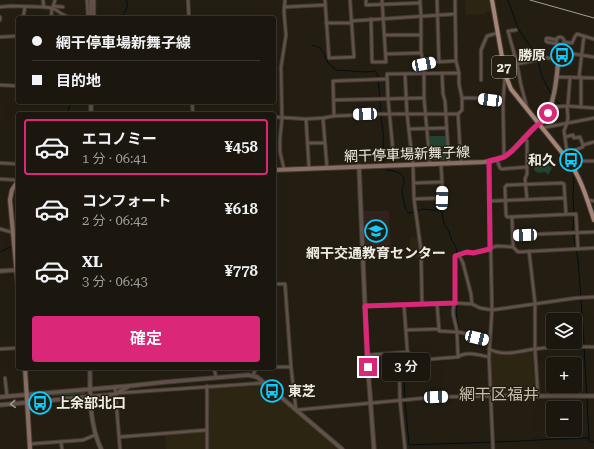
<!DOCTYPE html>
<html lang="ja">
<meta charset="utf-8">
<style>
body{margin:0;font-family:"Roboto Serif","Noto Sans JP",serif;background:#28231c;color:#f1f3f6;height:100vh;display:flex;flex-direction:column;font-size:15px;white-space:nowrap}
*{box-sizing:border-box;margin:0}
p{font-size:13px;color:#a09f9e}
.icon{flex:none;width:22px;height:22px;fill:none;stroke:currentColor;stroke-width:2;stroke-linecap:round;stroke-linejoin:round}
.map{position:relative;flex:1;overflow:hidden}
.panel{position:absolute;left:16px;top:112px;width:260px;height:258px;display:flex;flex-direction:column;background:#1b160e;border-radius:4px;box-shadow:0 4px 16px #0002,0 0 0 1px #39352e}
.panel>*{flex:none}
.banner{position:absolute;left:16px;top:16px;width:260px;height:88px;border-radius:4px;box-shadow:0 4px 16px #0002,0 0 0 1px #39352e;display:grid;align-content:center;height:88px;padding:0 16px;background:#1b160e}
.tools{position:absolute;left:546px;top:313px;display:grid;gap:8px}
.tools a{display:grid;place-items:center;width:36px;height:36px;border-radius:4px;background:#1b160e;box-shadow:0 4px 16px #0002,0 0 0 1px #39352e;font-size:20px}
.end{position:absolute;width:18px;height:18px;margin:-9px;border:5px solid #db2777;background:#fff;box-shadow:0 0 0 2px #fff}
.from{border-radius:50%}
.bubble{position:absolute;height:28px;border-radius:4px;background:#1b160e;box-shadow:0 4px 16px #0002,0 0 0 1px #39352e;font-size:13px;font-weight:600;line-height:28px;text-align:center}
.car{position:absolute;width:12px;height:24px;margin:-12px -6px;border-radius:5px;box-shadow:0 0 3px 1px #0007;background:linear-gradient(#fff 24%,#345 0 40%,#fff 0 76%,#345 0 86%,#fff 0)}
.banner b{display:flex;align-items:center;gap:14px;height:38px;font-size:15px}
.banner b+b{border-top:1px solid #39352e}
.banner i{width:10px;height:10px;background:#f1f3f6}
ul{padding:7px 0 0;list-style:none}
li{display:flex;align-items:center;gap:12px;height:56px;margin:0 8px 6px;padding:0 8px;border:2px solid transparent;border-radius:4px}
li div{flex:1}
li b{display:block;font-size:15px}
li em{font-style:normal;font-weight:600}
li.on{border-color:#db2777}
li>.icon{width:36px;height:36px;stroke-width:1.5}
.cta{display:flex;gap:8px;margin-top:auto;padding:8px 16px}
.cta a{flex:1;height:46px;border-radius:4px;background:#db2777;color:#fff;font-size:16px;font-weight:600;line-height:46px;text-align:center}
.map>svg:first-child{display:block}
</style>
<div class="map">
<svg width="594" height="449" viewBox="0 0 594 449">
<rect width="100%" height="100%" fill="#241e12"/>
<!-- built -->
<g fill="#2c2512">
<polygon points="465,0 490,0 492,3 493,12 486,12 486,14 466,15"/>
<polygon points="418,237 420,250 420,258 410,258 410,238"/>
<polygon points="491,351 496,354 501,355 512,355 534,351 536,394 534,395 493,393 490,360"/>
<polygon points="263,384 339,449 166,449 165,434 210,430 209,388"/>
</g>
<!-- education -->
<polygon fill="#33211e" points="362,211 387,211 389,213 391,247 391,257 376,258 364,258"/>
<!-- green -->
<g fill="#234332">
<polygon points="428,136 446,136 446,158 445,160 431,160"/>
<polygon points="536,161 545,166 547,164 552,168 548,175 546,172 538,173 534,170"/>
<polygon points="84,390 85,394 52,396 52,392"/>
</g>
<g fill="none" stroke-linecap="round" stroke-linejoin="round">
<!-- stream -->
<g stroke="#000e16" stroke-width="1">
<polyline points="508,0 518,28 527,42 532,48 538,62 543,79 552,95"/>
<path d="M121,18C124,12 130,7 126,0"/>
<polyline points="312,45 320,48 324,54 328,63 336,70 366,72 375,71 377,73 378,78 381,112"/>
<polyline points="555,99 557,102 563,106"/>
<polyline points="67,114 71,102"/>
<polyline points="381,116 383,132 384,164"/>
<polyline points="568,163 574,174 573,196 574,212"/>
<path d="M384,167L387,170C394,171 406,172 404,183C404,185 402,187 402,189C402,194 403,198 404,202C405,207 405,210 409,213L414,212"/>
<path d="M417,211L423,209L432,210H440L442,213L444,224L449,231L451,239L456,247L457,254V305C455,316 458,320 459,331"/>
<polyline points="574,216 573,229 574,238 578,260 583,327 589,438 590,442 594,442"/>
<polyline points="17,243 18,240"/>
<polyline points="0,252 12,246"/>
<polyline points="459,355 460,334"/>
<polyline points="405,398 403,366 404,365 412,364 414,362 459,359 459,358"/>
<polyline points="405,401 409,445 522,441 555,439 589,438"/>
</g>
<!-- minor casing -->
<g stroke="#403b2f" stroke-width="4.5">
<g id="minor">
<polyline points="43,0 44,7"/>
<polyline points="87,0 88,18"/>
<polyline points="94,0 94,18"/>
<polyline points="188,0 189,18"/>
<polyline points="325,0 329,58 354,57 350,0"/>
<polyline points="366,0 366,5 420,3"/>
<polyline points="420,0 421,16 421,53 424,64 424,98 430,164"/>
<polyline points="437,0 439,62"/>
<polyline points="455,0 456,61 459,73"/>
<polyline points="53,6 63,7"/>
<polyline points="0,7 11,6 44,7 53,8 62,14 70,18"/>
<polyline points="53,7 55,0"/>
<polyline points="284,7 325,5"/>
<polyline points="0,17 0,20"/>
<polyline points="23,18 25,7"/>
<polyline points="51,18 52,8"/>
<polyline points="371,19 372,62 386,62 382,0"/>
<polyline points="351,21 455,14"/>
<polyline points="326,23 351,23"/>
<polyline points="516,30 508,31 517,64 521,85 527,108"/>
<polyline points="385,35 421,35"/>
<polyline points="0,37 18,36"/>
<circle cx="560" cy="41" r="4"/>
<polyline points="557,40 547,38 546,39 546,41 547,42 558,44"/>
<path d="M564,42L572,43C574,40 574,36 577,34L594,39"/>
<polyline points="386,54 421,53"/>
<polyline points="424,64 436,62 455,61"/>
<polyline points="504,64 517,64 547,58 558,58 574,54 594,57"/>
<polyline points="442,73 443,94 445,101 449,163"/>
<polyline points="405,74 407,114 413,165 414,199 442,198 442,182 441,164"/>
<polyline points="557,77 594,78"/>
<polyline points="579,77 584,36"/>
<polyline points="581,77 581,107"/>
<polyline points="481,80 481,50 487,36 498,33"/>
<polyline points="0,85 18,86"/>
<polyline points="334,100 424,98"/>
<polyline points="192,102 193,114"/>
<polyline points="551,107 567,106 594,108"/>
<polyline points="458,114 461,163"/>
<polyline points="334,116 333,81 387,79"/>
<polyline points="274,117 306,119 323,118 334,116 380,114 458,114 462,110 462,98 476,98 503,102"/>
<polyline points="323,118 327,168"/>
<polyline points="306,119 309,168"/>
<polyline points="542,128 594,118"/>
<polyline points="409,129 446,128"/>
<polyline points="565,137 573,135 574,138 580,137 583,145"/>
<polyline points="524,139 527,141 527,167"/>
<polyline points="308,143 325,143"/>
<polyline points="412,151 393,151 388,98 387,74 459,73 459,84 462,98"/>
<polyline points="567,153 583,147 583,145 594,142"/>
<polyline points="504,156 503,102 505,75"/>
<polyline points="568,159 564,131 567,123 568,118 567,106 568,104 570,77"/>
<polyline points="497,160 500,168 502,169 527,167 527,174 525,179 527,199"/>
<polyline points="489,162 492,310 489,357 493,449"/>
<polyline points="0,163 18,164"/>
<polyline points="570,163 575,161 594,161"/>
<polyline points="284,169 280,152 280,139 282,118 281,67 286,35 284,12 285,0"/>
<polyline points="0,179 16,180 17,182"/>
<polyline points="414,183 442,182"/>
<polyline points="414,199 421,250 422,304"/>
<polyline points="588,200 594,201"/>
<polyline points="489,201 565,198"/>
<polyline points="566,214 564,184 562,183 507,185 505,187 506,215 507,217 576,214 578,249"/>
<polyline points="512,217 513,247"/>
<polyline points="0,229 11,232 13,232"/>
<polyline points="513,235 594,232"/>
<polyline points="529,251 535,303 535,349 538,396"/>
<polyline points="459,255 463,263 471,294 472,304"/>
<polyline points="274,284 285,284 291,367 296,410 436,397 491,396"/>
<polyline points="404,305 408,361"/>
<polyline points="365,306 455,303 472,304 480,308 492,310 576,298 594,297"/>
<path d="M439,329V331L457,332C456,322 450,312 455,303V256L467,252L473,253L479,252L497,246L513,247L518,252L594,248"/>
<polyline points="406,330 439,329 437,304"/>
<polyline points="0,349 18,348"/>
<path d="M489,349C505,357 518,351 535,349C554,346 574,346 594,347"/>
<polyline points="367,355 408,352"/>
<path d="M458,357L457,332C468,333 478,338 490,341"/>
<polyline points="274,367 291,367"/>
<polyline points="214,368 216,377"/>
<polyline points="253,376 255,370 257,368"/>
<polyline points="5,378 7,396"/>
<polyline points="207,386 207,449"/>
<polyline points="115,387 120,449"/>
<polyline points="119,393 263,383"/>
<polyline points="119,437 207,430"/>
<polyline points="61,442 62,449"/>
<polyline points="29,444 83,440 95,435"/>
<path d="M405,449L400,401L399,363L408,361L458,357C466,351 479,355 489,357"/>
</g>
</g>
<!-- tertiary casing -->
<g stroke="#403b2f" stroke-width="5.5">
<g id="tertiary">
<polyline points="91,0 91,18"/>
<polyline points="91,114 91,102"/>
<polyline points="359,166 367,355 374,449"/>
<polyline points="0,271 17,270"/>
<path d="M90,368C90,395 89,423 101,449"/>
<polyline points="491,396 594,396"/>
<polyline points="0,397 128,386"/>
<polyline points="0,405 108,395 116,394 129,386 165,382 248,375 257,377 262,381 342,449"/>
</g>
</g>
<!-- secondary casing -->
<g stroke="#403b2f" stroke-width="6">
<g id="secondary">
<path d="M274,170L484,162C505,160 511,153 524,138C528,134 531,130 535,127C538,124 541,122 544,119C557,101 557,67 560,45"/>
<polyline points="18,181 12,190 10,200 18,287"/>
<polyline points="25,368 30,449"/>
</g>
</g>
<!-- primary casing -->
<g stroke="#403b2f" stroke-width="6">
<path id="primary" d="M492,0L505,74L511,89L568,160C581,178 587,199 594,220"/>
</g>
<!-- minor -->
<use href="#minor" stroke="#62514b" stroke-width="2.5"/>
<!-- tertiary -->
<use href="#tertiary" stroke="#62514b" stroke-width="3.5"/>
<!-- secondary -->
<use href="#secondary" stroke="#886d64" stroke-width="4"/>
<!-- primary -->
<use href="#primary" stroke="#a58377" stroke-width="4"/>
<!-- rail -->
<polyline stroke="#a4a096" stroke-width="1" points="530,0 594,18"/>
</g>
<!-- one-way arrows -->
<defs><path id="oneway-chevron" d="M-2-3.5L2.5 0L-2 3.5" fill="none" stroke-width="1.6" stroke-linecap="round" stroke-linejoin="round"/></defs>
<use stroke="#a1968f" href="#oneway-chevron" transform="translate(13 404) rotate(175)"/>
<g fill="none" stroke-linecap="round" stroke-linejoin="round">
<!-- route -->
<polyline stroke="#db2777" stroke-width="5" points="368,367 365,306 455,303 455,256 467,252 473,253 490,249 489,161 504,157 512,151 536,126 542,122 548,113"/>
</g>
<!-- icons -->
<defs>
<g id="bus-ring" transform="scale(1.15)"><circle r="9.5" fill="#241e12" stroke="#12cafb" stroke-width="1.5"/><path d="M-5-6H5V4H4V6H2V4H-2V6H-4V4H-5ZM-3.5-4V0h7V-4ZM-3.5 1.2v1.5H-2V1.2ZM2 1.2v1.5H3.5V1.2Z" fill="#12cafb"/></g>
<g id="school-ring" transform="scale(1.15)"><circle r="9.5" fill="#241e12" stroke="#12cafb" stroke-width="1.5"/><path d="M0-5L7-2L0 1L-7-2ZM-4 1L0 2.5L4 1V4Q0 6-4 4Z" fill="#12cafb"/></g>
</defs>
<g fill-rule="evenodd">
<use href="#bus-ring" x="562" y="55"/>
<use href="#bus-ring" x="571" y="160"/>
<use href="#school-ring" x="376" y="231"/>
<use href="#bus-ring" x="272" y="391"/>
<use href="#bus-ring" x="40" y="403"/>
</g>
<g text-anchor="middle" stroke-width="3" stroke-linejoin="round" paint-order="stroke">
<!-- shield labels -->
<rect fill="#241e12" stroke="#b1aea4" stroke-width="1" x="492" y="56" width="24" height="22" rx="3"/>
<g font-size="13" font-weight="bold" fill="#eeebe2">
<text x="504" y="72">27</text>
</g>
<!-- poi labels -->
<g font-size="14" font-weight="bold" fill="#eeebe2" stroke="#241e12" text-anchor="end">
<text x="546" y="60">勝原</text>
<text x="556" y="165">和久</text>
<text x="376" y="258" text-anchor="middle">網干交通教育センター</text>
<text x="288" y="396" text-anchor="start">東芝</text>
<text x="56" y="408" text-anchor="start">上余部北口</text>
</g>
<!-- street labels -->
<g font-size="14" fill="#eeebe2" stroke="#241e12">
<text transform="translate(407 154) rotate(-2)" y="5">網干停車場新舞子線</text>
</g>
<!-- quarter labels -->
<g font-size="16" fill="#c4bdad" stroke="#241e12">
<text x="499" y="400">網干区福井</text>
</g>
</g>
</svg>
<div class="tools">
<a><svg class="icon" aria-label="layers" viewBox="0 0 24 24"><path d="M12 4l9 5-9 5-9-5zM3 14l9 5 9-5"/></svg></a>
<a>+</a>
<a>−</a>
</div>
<i class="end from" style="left:548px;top:113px"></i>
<i class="end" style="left:368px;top:367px"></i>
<div class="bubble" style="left:382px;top:353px;width:48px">3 分</div>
<i class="car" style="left:424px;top:64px;rotate:79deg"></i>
<i class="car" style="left:490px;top:100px;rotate:277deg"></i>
<i class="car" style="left:365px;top:114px;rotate:267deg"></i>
<i class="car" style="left:442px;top:198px;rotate:2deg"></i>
<i class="car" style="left:525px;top:235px;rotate:268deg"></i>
<i class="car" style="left:477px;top:338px;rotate:104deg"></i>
<i class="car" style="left:436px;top:397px;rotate:88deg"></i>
<div class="banner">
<b><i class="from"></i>網干停車場新舞子線</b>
<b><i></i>目的地</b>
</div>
<section class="panel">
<ul>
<li class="on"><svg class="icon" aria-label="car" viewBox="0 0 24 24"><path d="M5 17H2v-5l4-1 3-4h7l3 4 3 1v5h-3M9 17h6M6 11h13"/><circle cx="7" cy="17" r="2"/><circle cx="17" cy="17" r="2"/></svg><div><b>エコノミー</b><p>1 分 · 06:41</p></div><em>¥458</em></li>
<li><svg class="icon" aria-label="car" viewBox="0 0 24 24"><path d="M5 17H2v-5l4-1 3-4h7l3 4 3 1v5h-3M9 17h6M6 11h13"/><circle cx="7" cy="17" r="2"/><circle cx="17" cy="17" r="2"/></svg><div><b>コンフォート</b><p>2 分 · 06:42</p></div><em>¥618</em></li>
<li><svg class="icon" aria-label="car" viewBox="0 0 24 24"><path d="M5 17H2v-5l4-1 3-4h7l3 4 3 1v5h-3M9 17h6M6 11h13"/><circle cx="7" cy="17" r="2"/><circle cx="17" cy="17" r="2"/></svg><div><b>XL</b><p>3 分 · 06:43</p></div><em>¥778</em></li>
</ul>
<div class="cta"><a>確定</a></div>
</section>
</div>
